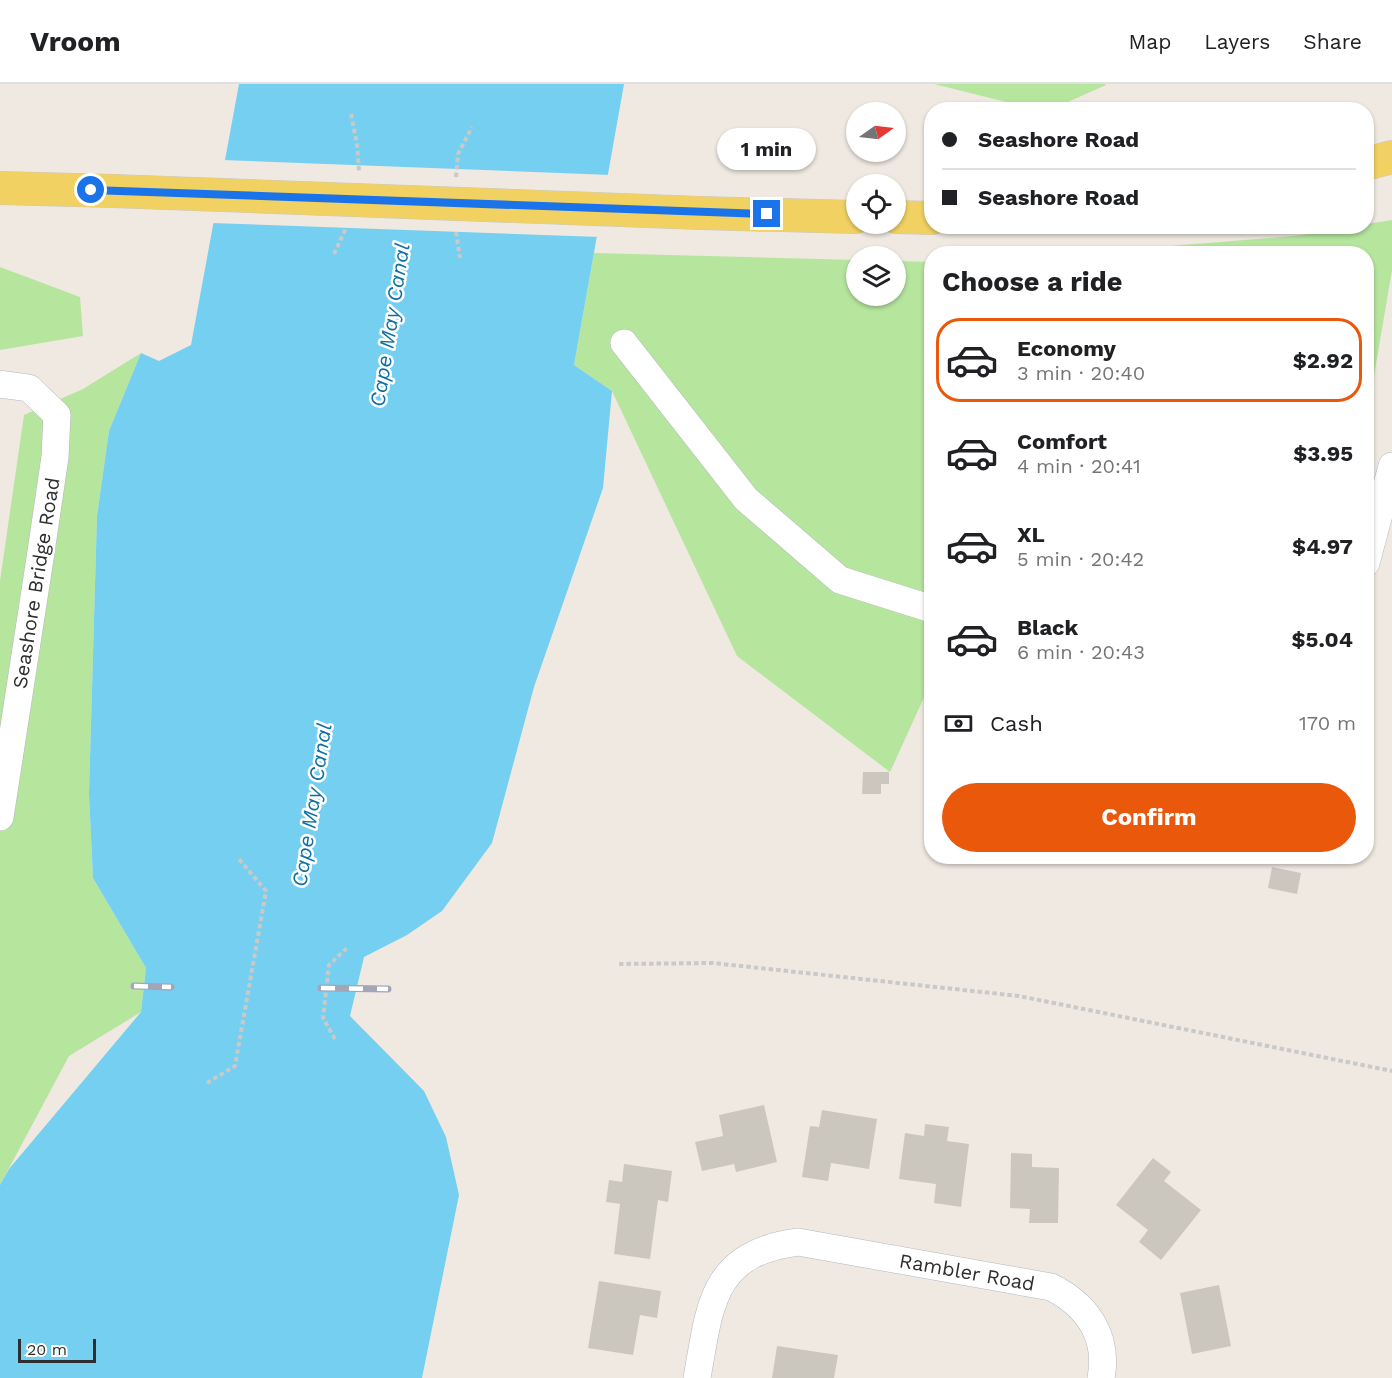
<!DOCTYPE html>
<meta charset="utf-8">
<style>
body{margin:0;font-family:"Work Sans",sans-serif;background:#f6f6f6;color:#202124;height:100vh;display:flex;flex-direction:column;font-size:22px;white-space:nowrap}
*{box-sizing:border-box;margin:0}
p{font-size:20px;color:#757577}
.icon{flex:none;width:33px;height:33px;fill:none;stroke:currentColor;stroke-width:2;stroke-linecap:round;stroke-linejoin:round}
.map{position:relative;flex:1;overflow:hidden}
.side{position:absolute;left:924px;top:162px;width:450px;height:618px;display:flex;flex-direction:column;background:#fff;border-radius:24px;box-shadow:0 2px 4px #0004}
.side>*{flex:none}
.banner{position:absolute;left:924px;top:18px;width:450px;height:132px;border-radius:24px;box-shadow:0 2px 4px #0004;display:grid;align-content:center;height:132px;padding:0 18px;background:#fff}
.needle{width:39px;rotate:76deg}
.buttons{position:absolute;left:846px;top:18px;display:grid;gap:12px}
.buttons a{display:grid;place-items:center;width:60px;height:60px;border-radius:50%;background:#fff;box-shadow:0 2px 4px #0004;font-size:30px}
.scale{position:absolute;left:18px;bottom:15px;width:78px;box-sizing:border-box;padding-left:6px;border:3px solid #2e2e2e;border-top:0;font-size:16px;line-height:21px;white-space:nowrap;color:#2e2e2e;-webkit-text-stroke:4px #fff;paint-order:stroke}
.end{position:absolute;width:27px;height:27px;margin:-14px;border:8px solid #1a73e8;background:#fff;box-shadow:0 0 0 3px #fff}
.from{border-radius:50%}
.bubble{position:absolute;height:42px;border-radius:21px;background:#fff;box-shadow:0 2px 4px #0004;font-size:20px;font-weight:700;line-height:42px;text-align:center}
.banner b{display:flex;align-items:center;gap:21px;height:57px;font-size:22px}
.banner b+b{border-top:2px solid #e0e0e0}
.banner i{width:15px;height:15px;background:#202124}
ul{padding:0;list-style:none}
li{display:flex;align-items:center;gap:18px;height:84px;margin:0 12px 9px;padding:0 6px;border:3px solid transparent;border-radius:24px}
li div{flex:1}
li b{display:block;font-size:22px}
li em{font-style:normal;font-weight:700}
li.active{border-color:#ea580c}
li>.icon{width:54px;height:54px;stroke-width:1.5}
h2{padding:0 18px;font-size:27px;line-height:72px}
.pay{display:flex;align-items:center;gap:15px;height:66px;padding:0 18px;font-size:22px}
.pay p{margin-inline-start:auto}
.button{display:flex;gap:12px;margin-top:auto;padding:12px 18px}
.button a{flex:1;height:69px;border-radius:36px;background:#ea580c;color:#fff;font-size:24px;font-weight:700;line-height:69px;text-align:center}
header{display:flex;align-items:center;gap:36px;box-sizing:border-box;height:84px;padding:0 30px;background:#fff;border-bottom:2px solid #e0e0e0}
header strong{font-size:28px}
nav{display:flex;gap:33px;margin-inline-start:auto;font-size:21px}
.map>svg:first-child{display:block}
</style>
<header>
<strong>Vroom</strong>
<nav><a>Map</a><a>Layers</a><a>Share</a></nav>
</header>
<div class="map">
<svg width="1392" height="1294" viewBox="0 0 1392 1294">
<rect width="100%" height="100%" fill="#efe9e1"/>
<!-- green -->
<g fill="#b6e59e">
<polygon points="934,0 1105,0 1106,1 1052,25 1038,26"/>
<polygon points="1392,136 1392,186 1367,333 1366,170 1084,169 1294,152 1366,142 1367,140"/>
<polygon points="594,169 856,176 856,212 896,212 896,177 931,178 931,598 890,688 737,572 612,307 574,281"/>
<polygon points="0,183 80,213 83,252 0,266"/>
<polygon points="141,269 109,347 97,432 89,710 93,794 146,884 141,928 69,972 0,1101 0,497 24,331 83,305"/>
</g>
<!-- water -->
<polygon fill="#75cff0" points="239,0 624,0 574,281 612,307 603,404 534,603 492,759 442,827 407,851 364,873 350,932 424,1007 446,1053 459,1111 422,1294 0,1294 0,1101 9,1085 141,928 146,884 93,794 89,710 97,432 109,347 141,269 159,277 191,261"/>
<!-- pier -->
<polygon fill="#efe9e1" points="222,76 611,91 600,153 211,139"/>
<!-- building -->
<g fill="#cbc7bf">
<polygon points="863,688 889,688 889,700 881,700 881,710 862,710"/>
<polygon points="1272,783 1301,789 1297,810 1268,804"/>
<polygon points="764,1021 777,1078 736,1088 734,1080 702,1087 695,1058 723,1052 719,1031"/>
<polygon points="822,1026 877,1035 869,1085 831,1079 828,1097 802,1093 810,1042 819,1043"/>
<polygon points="925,1040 949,1043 947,1057 969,1060 961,1123 934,1119 936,1100 899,1095 905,1049 924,1052"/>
<polygon points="1011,1069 1032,1070 1032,1083 1059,1084 1058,1139 1029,1139 1030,1125 1010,1124"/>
<polygon points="1153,1074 1171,1088 1164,1097 1201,1126 1161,1176 1139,1158 1148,1146 1116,1121"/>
<polygon points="624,1080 672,1087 668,1118 658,1116 650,1175 614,1170 620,1120 606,1118 609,1096 622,1098"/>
<polygon points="599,1197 661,1207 657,1234 640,1231 633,1271 588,1264"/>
<polygon points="1219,1201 1231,1262 1192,1270 1180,1209"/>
<polygon points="777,1262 838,1271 834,1294 772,1294"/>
</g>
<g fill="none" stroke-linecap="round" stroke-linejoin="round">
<!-- minor casing -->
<g stroke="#b4b7c1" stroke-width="28">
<g id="minor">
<polyline points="624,259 746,415 840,496 932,525"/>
<polyline points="0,300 29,304 57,331 55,373 41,468 0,733"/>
<polyline points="1366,479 1392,382"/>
<path id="s1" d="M697,1294C710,1222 711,1169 798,1158L1051,1203C1087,1221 1109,1252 1101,1294"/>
</g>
</g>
<!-- major casing -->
<g stroke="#c9c9c9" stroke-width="34">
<g id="major">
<polyline points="1366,80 1392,73"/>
<polyline points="0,104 113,107"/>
<polyline points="700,129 856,133"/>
<polyline points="896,133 932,134"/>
</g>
</g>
<!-- path -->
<g stroke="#c9c9c9" stroke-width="4" stroke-dasharray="4.5 3" stroke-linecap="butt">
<polyline points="351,30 357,60 359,87"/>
<polyline points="456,93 458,70 472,43"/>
<polyline points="456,148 460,174"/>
<polyline points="334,170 346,144"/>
<polyline points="619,880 713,879 1019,912 1392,987"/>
<polyline points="335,955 323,934 329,881 347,864"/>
<polyline points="207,999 235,982 266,807 239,775"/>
</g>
<!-- minor -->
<use href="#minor" stroke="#fff" stroke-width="27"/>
<!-- major -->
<use href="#major" stroke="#f2d163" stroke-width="33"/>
<!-- rail casing -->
<g stroke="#a3a6b8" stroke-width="7">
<g id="rail">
<polyline points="134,902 171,903"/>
<polyline points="321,904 388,905"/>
</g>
</g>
<!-- rail -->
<use href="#rail" stroke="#fff" stroke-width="4.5" stroke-dasharray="14" stroke-linecap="butt"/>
<!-- major-bridge casing -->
<g stroke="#c9c9c9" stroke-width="34" stroke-linecap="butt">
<polyline id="major-bridge" points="113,107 700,129"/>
</g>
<!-- major-bridge -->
<use href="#major-bridge" stroke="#f2d163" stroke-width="33"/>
</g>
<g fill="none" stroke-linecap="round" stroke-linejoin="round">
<!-- route -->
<polyline stroke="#1a73e8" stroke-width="8" points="91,106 767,130"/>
</g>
<g text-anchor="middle" stroke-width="5" stroke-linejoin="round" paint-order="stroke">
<!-- street labels -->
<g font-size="20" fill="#2e2e2e" stroke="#fff">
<text transform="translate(36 499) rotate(-81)" y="7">Seashore Bridge Road</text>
<text dy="7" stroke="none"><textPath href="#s1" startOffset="360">Rambler Road</textPath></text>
</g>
<!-- water labels -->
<g font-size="21" font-style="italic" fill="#0d6fa3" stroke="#fff">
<text transform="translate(390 241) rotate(-81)" y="7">Cape May Canal</text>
<text transform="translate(312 721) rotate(-81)" y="7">Cape May Canal</text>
</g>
</g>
</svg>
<div class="buttons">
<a><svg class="needle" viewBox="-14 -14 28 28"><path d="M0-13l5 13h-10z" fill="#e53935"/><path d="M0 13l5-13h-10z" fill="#757577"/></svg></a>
<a><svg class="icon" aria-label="locate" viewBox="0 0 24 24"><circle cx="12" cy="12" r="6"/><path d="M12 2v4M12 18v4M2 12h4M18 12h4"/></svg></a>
<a><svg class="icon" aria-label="layers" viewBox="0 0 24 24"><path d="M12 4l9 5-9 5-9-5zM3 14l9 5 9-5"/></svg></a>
</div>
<div class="scale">20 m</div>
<i class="end from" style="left:91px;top:106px"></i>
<i class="end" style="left:767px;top:130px"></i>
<div class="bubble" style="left:717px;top:44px;width:99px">1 min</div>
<div class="banner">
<b><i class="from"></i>Seashore Road</b>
<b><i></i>Seashore Road</b>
</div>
<section class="side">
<h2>Choose a ride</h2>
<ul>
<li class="active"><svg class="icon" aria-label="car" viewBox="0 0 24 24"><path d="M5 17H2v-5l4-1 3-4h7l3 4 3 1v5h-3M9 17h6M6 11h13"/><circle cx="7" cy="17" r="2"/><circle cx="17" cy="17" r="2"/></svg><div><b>Economy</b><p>3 min · 20:40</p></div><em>$2.92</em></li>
<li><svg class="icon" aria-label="car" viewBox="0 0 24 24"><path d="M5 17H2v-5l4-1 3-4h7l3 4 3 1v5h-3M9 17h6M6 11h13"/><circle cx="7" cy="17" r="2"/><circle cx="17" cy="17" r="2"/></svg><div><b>Comfort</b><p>4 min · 20:41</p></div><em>$3.95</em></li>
<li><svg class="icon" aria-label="car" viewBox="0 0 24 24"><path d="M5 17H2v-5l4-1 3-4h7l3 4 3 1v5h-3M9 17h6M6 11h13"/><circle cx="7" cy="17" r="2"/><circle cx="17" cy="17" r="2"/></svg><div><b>XL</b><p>5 min · 20:42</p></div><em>$4.97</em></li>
<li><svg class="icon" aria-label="car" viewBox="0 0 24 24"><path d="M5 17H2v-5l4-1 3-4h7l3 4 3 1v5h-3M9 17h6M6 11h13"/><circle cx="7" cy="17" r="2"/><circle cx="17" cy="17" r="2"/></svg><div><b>Black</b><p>6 min · 20:43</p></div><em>$5.04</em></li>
</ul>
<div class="pay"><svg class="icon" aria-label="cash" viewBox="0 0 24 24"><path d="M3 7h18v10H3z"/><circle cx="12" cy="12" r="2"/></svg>Cash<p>170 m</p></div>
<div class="button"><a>Confirm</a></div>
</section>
</div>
